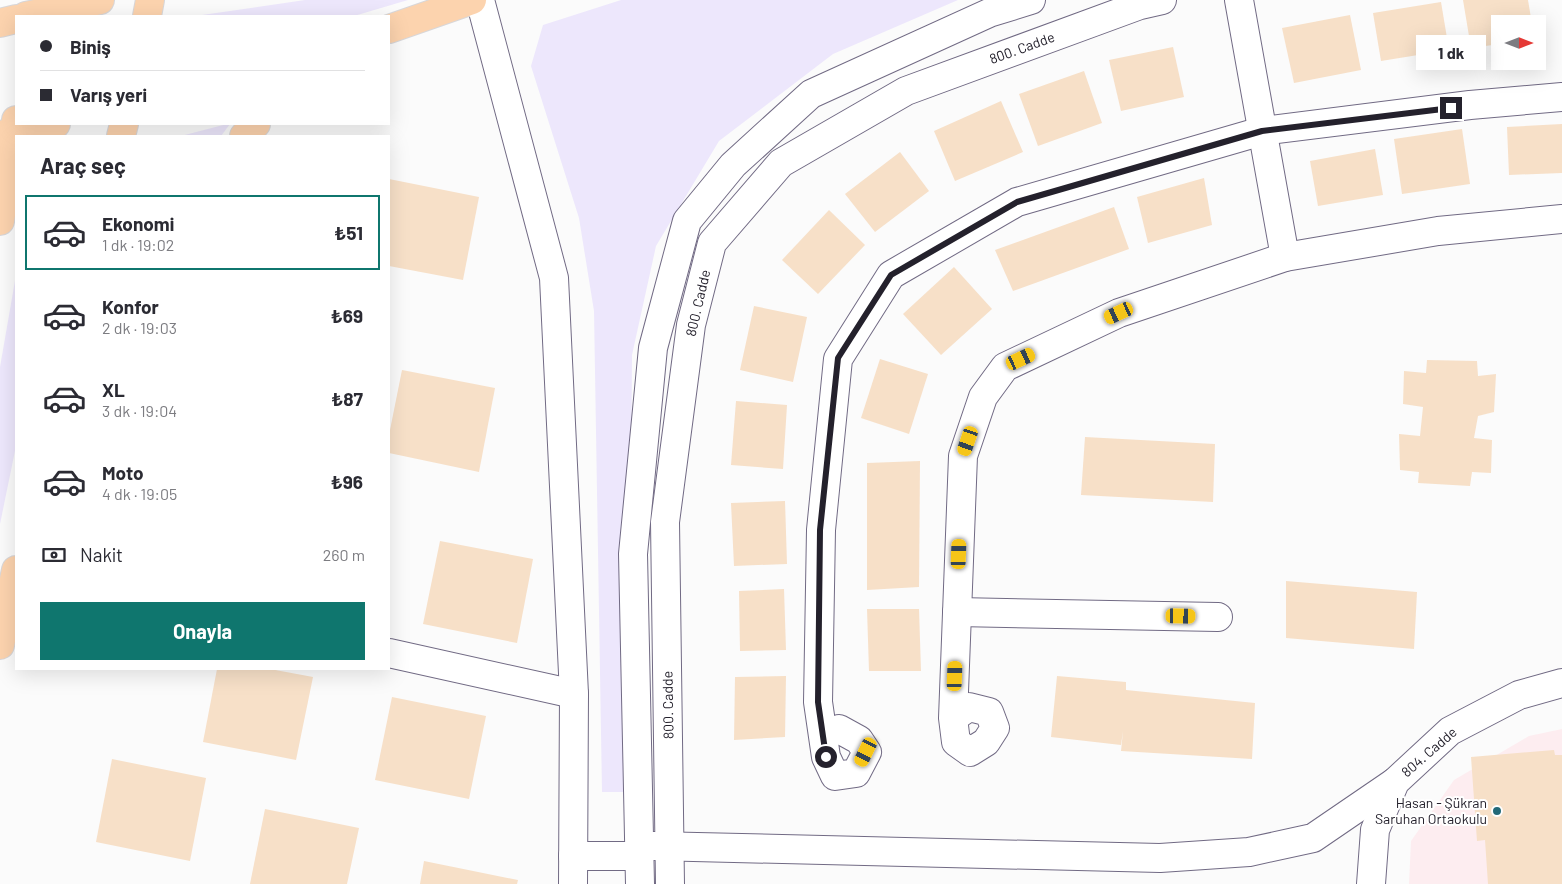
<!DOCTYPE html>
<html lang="tr">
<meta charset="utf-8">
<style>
body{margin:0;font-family:Barlow,sans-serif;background:#f7f7f7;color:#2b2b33;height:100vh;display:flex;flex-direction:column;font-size:19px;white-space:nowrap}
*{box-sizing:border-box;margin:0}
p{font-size:16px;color:#7c7c81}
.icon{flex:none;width:28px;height:28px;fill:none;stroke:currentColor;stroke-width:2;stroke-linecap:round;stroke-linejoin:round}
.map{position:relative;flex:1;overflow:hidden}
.panel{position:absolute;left:15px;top:135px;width:375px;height:535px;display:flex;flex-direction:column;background:#fff;border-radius:0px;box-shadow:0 5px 20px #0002}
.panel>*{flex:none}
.banner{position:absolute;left:15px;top:15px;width:375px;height:110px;border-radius:0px;box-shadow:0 5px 20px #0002;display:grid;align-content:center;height:110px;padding:0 25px;background:#fff}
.needle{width:32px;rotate:90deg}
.tools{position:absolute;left:1491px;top:15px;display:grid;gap:10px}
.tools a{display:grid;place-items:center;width:55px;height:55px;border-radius:0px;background:#fff;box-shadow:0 5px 20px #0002;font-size:25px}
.end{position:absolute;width:22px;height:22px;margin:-11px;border:6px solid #24212c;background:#fff;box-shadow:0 0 0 2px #fff}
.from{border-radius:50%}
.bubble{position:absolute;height:35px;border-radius:0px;background:#fff;box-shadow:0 5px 20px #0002;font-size:16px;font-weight:700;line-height:35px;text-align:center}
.car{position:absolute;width:15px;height:30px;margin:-15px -8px;border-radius:6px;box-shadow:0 0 4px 1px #0007;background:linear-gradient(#f5c518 24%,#345 0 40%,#f5c518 0 76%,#345 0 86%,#f5c518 0)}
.banner b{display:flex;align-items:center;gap:18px;height:48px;font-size:19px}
.banner b+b{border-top:1px solid #e1e1e2}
.banner i{width:12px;height:12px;background:#2b2b33}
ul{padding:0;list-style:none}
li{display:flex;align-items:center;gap:15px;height:75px;margin:0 10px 8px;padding:0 15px;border:2px solid transparent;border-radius:0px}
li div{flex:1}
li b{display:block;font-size:19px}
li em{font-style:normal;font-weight:700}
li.selected{border-color:#0f766e}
li>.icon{width:45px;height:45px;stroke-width:1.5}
h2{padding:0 25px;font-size:22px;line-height:60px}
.pay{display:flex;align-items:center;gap:12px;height:55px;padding:0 25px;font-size:19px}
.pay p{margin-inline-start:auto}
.button{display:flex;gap:10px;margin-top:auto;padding:10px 25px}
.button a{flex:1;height:58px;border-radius:0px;background:#0f766e;color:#fff;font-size:20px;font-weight:700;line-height:58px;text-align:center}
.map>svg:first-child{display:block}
</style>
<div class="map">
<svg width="1562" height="884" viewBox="0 0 1562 884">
<rect width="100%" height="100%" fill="#fbfbfb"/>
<!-- education -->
<polygon fill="#fdedf0" points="1562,729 1562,884 1409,884 1411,841 1454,780 1529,736"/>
<!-- green -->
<g fill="#ede7fc">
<polygon points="305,0 408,0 354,16 195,16"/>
<polygon points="621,0 958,0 833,54 719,141 656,246 632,355 629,792 602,792 594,311 579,218 531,66 543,25"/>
<polygon points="227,124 230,124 221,136 181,136"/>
<polygon points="16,275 16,446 0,524 0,367"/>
</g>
<!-- building -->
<g fill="#f7e0c8">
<polygon points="1463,0 1528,0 1532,24 1500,24 1500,44 1471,48"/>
<polygon points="1441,2 1449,50 1381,61 1373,13"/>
<polygon points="1350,15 1361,70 1294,83 1282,28"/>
<polygon points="1173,47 1184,97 1121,111 1109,60"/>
<polygon points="1084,71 1102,123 1038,146 1019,94"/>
<polygon points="1001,101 1023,152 955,181 934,131"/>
<polygon points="1562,124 1562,173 1509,175 1507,127"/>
<polygon points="1462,129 1470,184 1402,194 1394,139"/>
<polygon points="1375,149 1383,195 1318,206 1310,161"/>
<polygon points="900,152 929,191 875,232 845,194"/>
<polygon points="1204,178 1212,225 1148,243 1137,197"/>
<polygon points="389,179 479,197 463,280 389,266"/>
<polygon points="1114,207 1129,249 1013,291 995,250"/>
<polygon points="829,210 865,245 818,294 782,260"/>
<polygon points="954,267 992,309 941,355 903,314"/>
<polygon points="754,306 807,317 793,382 740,370"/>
<polygon points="880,359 928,374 909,434 861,418"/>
<polygon points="1427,360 1477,361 1478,376 1496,374 1494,412 1478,416 1474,438 1492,440 1491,473 1472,472 1470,486 1418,483 1419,472 1400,470 1399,434 1420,436 1423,407 1403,404 1404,371 1426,373"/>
<polygon points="402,370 495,388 479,472 389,453 389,435"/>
<polygon points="736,401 787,405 783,469 731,465"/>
<polygon points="1085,437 1215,444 1213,502 1081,495"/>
<polygon points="920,461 919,587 867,590 867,463"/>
<polygon points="785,501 787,564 734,566 731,503"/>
<polygon points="440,541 533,559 517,643 423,624"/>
<polygon points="1286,581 1417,592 1414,649 1286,638"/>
<polygon points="784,589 786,650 740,651 739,591"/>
<polygon points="867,609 919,609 921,671 869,671"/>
<polygon points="217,669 270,669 313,677 296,760 203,742"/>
<polygon points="786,676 785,737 734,740 735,677"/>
<polygon points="1057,676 1126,682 1126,690 1255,703 1252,759 1121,751 1123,731 1121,745 1051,737"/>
<polygon points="392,697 486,716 469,799 375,780"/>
<polygon points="1554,750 1555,755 1562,755 1562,884 1488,884 1485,840 1477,841 1471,757"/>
<polygon points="112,759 206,778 190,861 96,842"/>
<polygon points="265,809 359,828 347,884 250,884"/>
<polygon points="424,861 518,880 517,884 420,884"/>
</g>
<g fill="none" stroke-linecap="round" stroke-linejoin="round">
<!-- minor casing -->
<g stroke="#716a84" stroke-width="30">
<g id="minor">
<polyline points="480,0 554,278 574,694 573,884"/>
<polyline points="1239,0 1285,257"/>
<polyline points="957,612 1218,617"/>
<polyline points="389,653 574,694"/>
<polyline points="953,718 969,707 989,712 995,728 986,742 970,752 956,742 953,718 963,456 983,397 1005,367 1119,313 1285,257 1438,231 1562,219"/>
<polyline points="823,736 839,729 859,740 867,752 856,773 835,776 826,757 818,702 821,530 838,359 891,275 1017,202 1262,131 1470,105 1562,97"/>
<polyline points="653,846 1160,858 1249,852 1313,838 1395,782"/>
<polyline points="573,856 639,856"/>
<polyline points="640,884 633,554 653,348 687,221 733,165 811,94 989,13 1031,0"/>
<polyline points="670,884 665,522 691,325 712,243 781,163 906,91 1140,5 1162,0"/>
<polyline points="1371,884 1375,830 1395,782 1450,731 1519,695 1562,683"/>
</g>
</g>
<!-- major casing -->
<g stroke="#d8d7d9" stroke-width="30">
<g id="major">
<polyline points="26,16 100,0"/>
<polyline points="147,16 150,0"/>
<polyline points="0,23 16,19"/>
<polyline points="389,29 472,0"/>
<polyline points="0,135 56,124"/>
<polyline points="121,136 124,124"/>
<polyline points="244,136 256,124"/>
<polyline points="0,221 16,120"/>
<polyline points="0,645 16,570"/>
</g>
</g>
<!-- minor -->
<use href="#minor" stroke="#fff" stroke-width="28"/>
<!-- major -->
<use href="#major" stroke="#fcd3ae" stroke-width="28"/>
</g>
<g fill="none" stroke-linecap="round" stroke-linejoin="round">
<!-- route -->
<polyline stroke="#24212c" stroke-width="6" points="826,757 818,702 820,530 838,358 891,275 1017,202 1262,131 1451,108"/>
</g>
<!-- markers -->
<circle fill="#236978" stroke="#fff" stroke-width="2" cx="1497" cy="811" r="5"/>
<g text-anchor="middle" stroke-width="4" stroke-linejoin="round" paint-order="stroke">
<!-- street labels -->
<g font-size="14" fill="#24212c" stroke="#fff">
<text transform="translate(1022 48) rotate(-20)" y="5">800. Cadde</text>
<text transform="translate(698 303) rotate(-77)" y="5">800. Cadde</text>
<text transform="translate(668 705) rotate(-91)" y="5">800. Cadde</text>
<text transform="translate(1429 752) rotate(-41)" y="5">804. Cadde</text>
</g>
<!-- poi labels -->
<g font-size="14" fill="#24212c" stroke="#fff" text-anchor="end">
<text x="1487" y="808">Hasan - Şükran<tspan x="1487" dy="16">Saruhan Ortaokulu</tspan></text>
</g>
</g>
</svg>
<div class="tools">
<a><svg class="needle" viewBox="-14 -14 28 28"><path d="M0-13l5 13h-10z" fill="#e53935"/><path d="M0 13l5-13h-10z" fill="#7c7c81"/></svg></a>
</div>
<i class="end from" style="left:826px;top:757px"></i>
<i class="end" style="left:1451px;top:108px"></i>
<div class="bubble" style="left:1416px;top:35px;width:70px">1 dk</div>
<i class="car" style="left:1119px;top:313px;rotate:245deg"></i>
<i class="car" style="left:1021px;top:359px;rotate:65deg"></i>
<i class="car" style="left:968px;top:441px;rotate:199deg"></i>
<i class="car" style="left:959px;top:554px;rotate:2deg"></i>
<i class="car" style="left:1181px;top:616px;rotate:91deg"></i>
<i class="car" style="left:955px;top:676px;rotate:2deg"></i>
<i class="car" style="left:866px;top:752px;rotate:206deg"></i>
<div class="banner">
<b><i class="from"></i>Biniş</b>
<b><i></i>Varış yeri</b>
</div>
<section class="panel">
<h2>Araç seç</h2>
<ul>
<li class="selected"><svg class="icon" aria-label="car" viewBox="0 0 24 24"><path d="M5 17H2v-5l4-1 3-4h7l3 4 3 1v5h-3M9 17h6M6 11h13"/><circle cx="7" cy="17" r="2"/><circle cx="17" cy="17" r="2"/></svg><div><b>Ekonomi</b><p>1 dk · 19:02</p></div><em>₺51</em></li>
<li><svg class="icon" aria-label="car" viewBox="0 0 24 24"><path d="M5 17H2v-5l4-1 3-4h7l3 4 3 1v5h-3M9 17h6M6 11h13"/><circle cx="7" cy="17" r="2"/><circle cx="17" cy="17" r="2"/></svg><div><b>Konfor</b><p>2 dk · 19:03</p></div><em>₺69</em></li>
<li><svg class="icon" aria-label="car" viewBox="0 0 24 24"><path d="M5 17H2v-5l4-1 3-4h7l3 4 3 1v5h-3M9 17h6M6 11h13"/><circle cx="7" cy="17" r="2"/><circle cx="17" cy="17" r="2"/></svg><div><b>XL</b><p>3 dk · 19:04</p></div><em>₺87</em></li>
<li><svg class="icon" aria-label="car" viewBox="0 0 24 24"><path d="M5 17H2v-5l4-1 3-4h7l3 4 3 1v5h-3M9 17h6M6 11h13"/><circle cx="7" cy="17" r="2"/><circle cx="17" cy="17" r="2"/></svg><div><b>Moto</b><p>4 dk · 19:05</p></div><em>₺96</em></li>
</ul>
<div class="pay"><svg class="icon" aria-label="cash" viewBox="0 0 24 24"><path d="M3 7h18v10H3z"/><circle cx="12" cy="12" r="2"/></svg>Nakit<p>260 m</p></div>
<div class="button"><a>Onayla</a></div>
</section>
</div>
